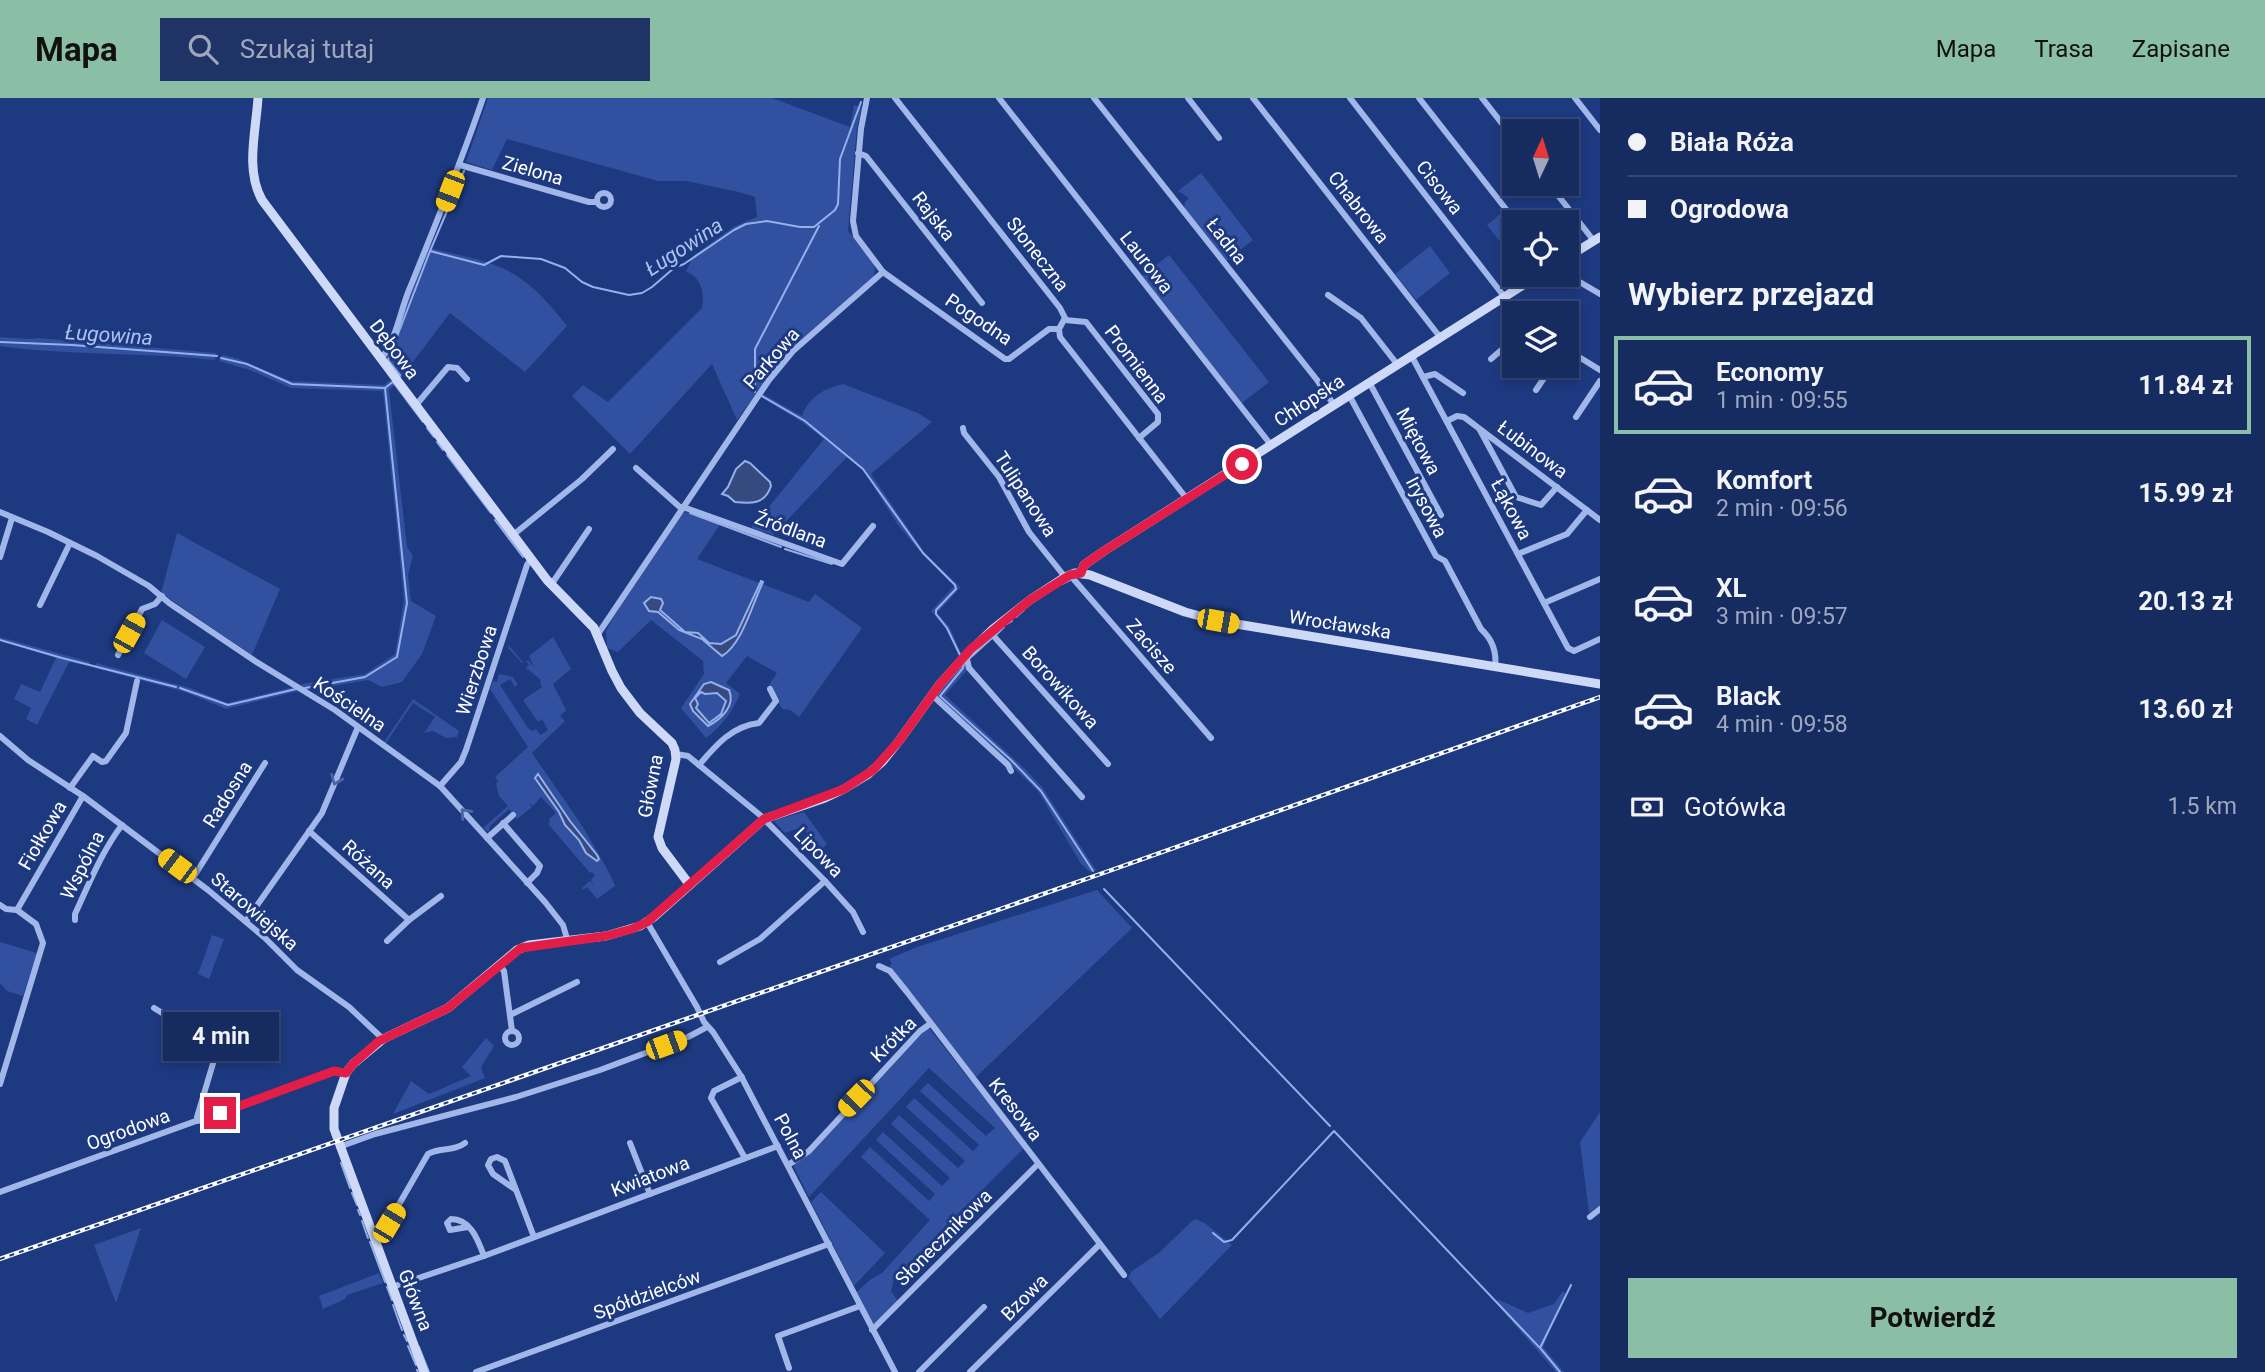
<!DOCTYPE html>
<html lang="pl">
<meta charset="utf-8">
<style>
body{margin:0;font-family:Roboto,sans-serif;background:#1f3366;color:#f1f3f6;height:100vh;display:flex;flex-direction:column;font-size:26px;white-space:nowrap}
*{box-sizing:border-box;margin:0}
p{font-size:23px;color:#9ea7bd}
.icon{flex:none;width:38px;height:38px;fill:none;stroke:currentColor;stroke-width:2;stroke-linecap:round;stroke-linejoin:round}
.map{position:relative;flex:1;overflow:hidden}
.details{display:flex;flex-direction:column;background:#162b60;width:665px}
.details>*{flex:none}
.top-card{display:grid;align-content:center;height:154px;padding:0 28px;background:#162b60}
.needle{width:46px;rotate:4deg}
.fabs{position:absolute;left:1502px;top:21px;display:grid;gap:14px}
.fabs a{display:grid;place-items:center;width:77px;height:77px;border-radius:0px;background:#162b60;box-shadow:0 4px 10px #0003,0 0 0 2px #354775;font-size:35px}
.end{position:absolute;width:32px;height:32px;margin:-16px;border:9px solid #e11d48;background:#fff;box-shadow:0 0 0 4px #fff}
.from{border-radius:50%}
.bubble{position:absolute;height:49px;border-radius:0px;background:#162b60;box-shadow:0 4px 10px #0003,0 0 0 2px #354775;font-size:23px;font-weight:700;line-height:49px;text-align:center}
.car{position:absolute;width:21px;height:42px;margin:-21px -10px;border-radius:9px;box-shadow:0 0 5px 2px #0007;background:linear-gradient(#f5c518 24%,#345 0 40%,#f5c518 0 76%,#345 0 86%,#f5c518 0)}
.top-card b{display:flex;align-items:center;gap:24px;height:66px;font-size:26px}
.top-card b+b{border-top:2px solid #354775}
.top-card i{width:18px;height:18px;background:#f1f3f6}
ul{padding:0;list-style:none}
li{display:flex;align-items:center;gap:21px;height:98px;margin:0 14px 10px;padding:0 14px;border:4px solid transparent;border-radius:0px}
li div{flex:1}
li b{display:block;font-size:26px}
li em{font-style:normal;font-weight:700}
li.current{border-color:#8abfa5}
li>.icon{width:63px;height:63px;stroke-width:1.5}
h2{padding:0 28px;font-size:32px;line-height:84px}
.pay{display:flex;align-items:center;gap:18px;height:77px;padding:0 28px;font-size:26px}
.pay p{margin-inline-start:auto}
.button{display:flex;gap:14px;margin-top:auto;padding:14px 28px}
.button a{flex:1;height:80px;border-radius:0px;background:#8abfa5;color:#111;font-size:28px;font-weight:700;line-height:80px;text-align:center}
header{display:flex;align-items:center;gap:42px;box-sizing:border-box;height:98px;padding:0 35px;background:#8abfa5;color:#111}
header strong{font-size:33px}
nav{display:flex;gap:38px;margin-inline-start:auto;font-size:24px}
.search{width:490px;height:63px;background:#1f3366;display:flex;align-items:center;gap:18px;box-sizing:border-box;padding:0 24px;border-radius:0px;color:#9ea7bd;font-size:26px}
main{display:flex;flex:1;min-height:0}
.map>svg:first-child{display:block}
</style>
<header>
<strong>Mapa</strong>
<div class="search"><svg class="icon" aria-label="search" viewBox="0 0 24 24"><circle cx="10" cy="10" r="6"/><path d="M15 15l6 6"/></svg>Szukaj tutaj</div>
<nav><a>Mapa</a><a>Trasa</a><a>Zapisane</a></nav>
</header>
<main>
<div class="map">
<svg width="1600" height="1274" viewBox="0 0 1600 1274">
<rect width="100%" height="100%" fill="#1d3980"/>
<!-- green -->
<g fill="#31509f">
<path d="M488,0H772L850,29L854,7L862,9L857,30L848,133L873,165L875,170L874,178L782,261L737,322L712,266L630,356L572,298L583,287L608,304L702,210C705,196 701,178 686,174L693,158L735,128L757,119L755,99L739,94L686,83H658L507,41L492,72L466,64Z"/>
<polygon points="1201,75 1253,142 1226,163 1184,110 1185,104 1189,100 1178,93"/>
<polygon points="1504,113 1514,126 1514,157 1512,159 1487,127"/>
<polygon points="1430,148 1450,175 1416,202 1395,176"/>
<path d="M429,150C458,157 492,162 517,178C537,191 553,210 567,228L525,274L450,215L400,281L385,262L411,192Z"/>
<polygon points="1169,157 1269,284 1242,305 1142,178"/>
<path d="M0,239L28,241L38,240L216,255L215,262C144,254 71,258 0,248Z"/>
<polygon points="222,257 236,260 291,283 384,287 393,280 397,285 389,292 407,449 413,458 408,477 411,503 436,518 422,556 402,584 382,589 368,582 303,593 300,590 302,586 365,576 395,556 404,502 383,293 291,290 250,272 219,263"/>
<path d="M843,286L918,315L932,324L871,376L925,455L959,488L960,490L937,515L949,528L961,555L959,558L946,531L931,513L954,488L922,456L898,427L864,373L847,359L773,437L752,430V424L764,415L824,341L802,324L759,298L761,295L802,318C809,299 823,291 843,286Z"/>
<path d="M686,414L721,425L697,461L809,504L815,496L862,530L799,619L790,612L782,611L769,587L777,575L747,558L726,585L740,596C732,614 722,628 706,640L681,610L704,576L703,563L651,522L618,554L607,550L606,533L612,521L682,416Z"/>
<polygon points="177,435 280,491 252,557 161,495"/>
<polygon points="162,522 205,549 186,581 144,555"/>
<polygon points="0,539 90,564 89,568 69,564 37,627 26,621 31,610 14,601 21,586 40,594 56,560 0,543"/>
<polygon points="553,539 571,571 553,586 566,612 560,618 565,623 532,655 583,729 610,776 615,788 597,801 587,789 583,792 582,790 590,783 594,787 591,782 595,777 592,774 590,775 548,726 550,724 549,721 556,715 541,699 533,708 529,704 532,709 517,721 509,711 490,728 489,734 483,730 508,708 499,698 496,686 498,683 495,679 528,649 490,591 493,583 497,584 499,576 513,579 518,587 515,589 510,581 500,587 528,630 532,633 536,631 540,637 548,632 542,621 538,624 523,602 542,589 540,585 541,582 526,570 529,566 526,563 522,565 508,550 509,548 523,564 528,562 534,569 529,558"/>
<polygon points="966,563 968,571 945,597 1025,671 1042,689 1096,772 1090,774 1081,766 1038,693 937,597"/>
<polygon points="96,565 190,590 227,605 294,589 298,593 226,611 185,594 95,570"/>
<polygon points="413,601 459,633 457,639 446,640 433,633 424,635 435,619 413,605 386,645 384,644"/>
<polygon points="804,714 827,746 822,751 802,729 785,735 775,724 775,722"/>
<polygon points="1097,792 1132,830 975,980 889,868 892,866 889,861 917,849"/>
<polygon points="212,837 224,841 209,881 198,876"/>
<polygon points="0,844 37,855 23,898 7,893 0,885"/>
<polygon points="929,930 1024,1050 894,1181 891,1193 898,1203 875,1226 873,1226 857,1194 871,1181 882,1175 930,1122 861,1059 870,1049 929,1103 935,1096 876,1042 883,1034 942,1088 950,1080 891,1026 899,1017 958,1070 965,1063 906,1009 914,1000 973,1053 979,1047 920,993 928,985 986,1038 995,1030 929,970 809,1099 793,1067 926,931"/>
<polygon points="486,940 494,948 481,969 485,980 393,1016 411,983 429,996 471,978 462,969"/>
<polygon points="1600,1014 1600,1107 1589,1115 1580,1044"/>
<polygon points="821,1094 885,1155 854,1188 811,1104"/>
<polygon points="1196,1121 1206,1126 1232,1147 1160,1221 1128,1180 1132,1173 1160,1154 1192,1123"/>
<polygon points="141,1130 116,1205 94,1147"/>
<polygon points="379,1175 383,1185 347,1197 345,1201 323,1211 319,1198"/>
<polygon points="1562,1194 1565,1194 1565,1197 1543,1249 1564,1274 1556,1274 1496,1205 1497,1202 1499,1202 1528,1215 1554,1206"/>
</g>
<!-- water -->
<g fill="#364a7f" stroke="#95b0eb" stroke-width="2" fill-rule="evenodd">
<path d="M745,363L750,365L770,384L771,388C765,406 752,406 735,404L728,398L722,396L728,389L736,371Z"/>
<path d="M761,483L763,484C753,504 742,547 722,558L702,541L679,532L658,514L649,513L644,505L651,499L661,501L663,505L660,512L685,534L698,535L709,545L721,546L736,537Z"/>
<path d="M711,584L729,592C736,608 721,621 708,628L693,613L690,606L704,586ZM701,594L705,596L717,595L726,603L721,616L709,625L696,610L698,606L695,600Z"/>
<polygon points="538,676 570,723 597,757 599,761 597,763 586,755 579,742 565,727 559,714 535,680"/>
</g>
<g fill="none" stroke-linecap="round" stroke-linejoin="round">
<!-- stream -->
<g stroke="#95b0eb" stroke-width="2">
<polyline points="430,153 484,167 501,158 541,161 565,170 582,184 593,189 629,197 642,195 652,189 674,170 684,166 734,132 746,126 767,123 800,129 814,129 835,112 838,106 840,61 861,4"/>
<polyline points="0,244 72,247 217,258"/>
<polyline points="221,260 247,266 292,286 385,290 394,283"/>
<polyline points="399,280 400,277 388,262 430,153 464,73"/>
<polyline points="393,284 423,324"/>
<polyline points="755,294 755,251 819,128"/>
<polyline points="762,298 805,323 863,371 923,455 955,487 956,491 936,512 936,516 947,530 960,557"/>
<polyline points="427,330 434,339"/>
<polyline points="437,344 443,352"/>
<polyline points="447,357 491,415"/>
<polyline points="690,415 781,449"/>
<polyline points="495,422 523,459"/>
<polyline points="785,451 832,466"/>
<polyline points="1062,486 1070,482"/>
<polyline points="1016,519 1024,512"/>
<polyline points="1007,526 1012,523"/>
<polyline points="996,537 1004,529"/>
<polyline points="0,542 62,560 176,589"/>
<polyline points="970,560 992,540"/>
<polyline points="964,565 963,570 940,598 1011,662 1041,693 1093,773"/>
<polyline points="180,590 228,607 296,591"/>
<polyline points="305,590 365,579 397,559 407,505 385,290"/>
<polyline points="1104,791 1330,1028"/>
<polyline points="341,1065 350,1090"/>
<polyline points="352,1095 357,1107"/>
<polyline points="358,1112 360,1117"/>
<polyline points="362,1123 368,1140"/>
<polyline points="1213,1135 1224,1144 1232,1142 1334,1033 1540,1250 1571,1187"/>
<polyline points="370,1144 385,1184"/>
<polyline points="387,1189 392,1202"/>
<polyline points="393,1207 402,1232"/>
<polyline points="404,1237 407,1243"/>
<polyline points="408,1248 416,1267"/>
<polyline points="419,1249 429,1274"/>
<polyline points="1541,1251 1560,1274"/>
<polyline points="417,1272 418,1274"/>
</g>
<!-- street -->
<g stroke="#a2b7e9" stroke-width="6">
<polyline points="867,0 861,31 853,123 856,138 883,174 1005,261 1009,261 1049,231 1059,231"/>
<polyline points="895,0 1060,210 1065,220 1059,231 1060,239 1187,401"/>
<polyline points="999,0 1271,347"/>
<polyline points="1094,0 1317,282 1334,307"/>
<polyline points="1188,0 1219,40"/>
<polyline points="1253,0 1440,239"/>
<polyline points="1350,0 1517,215"/>
<polyline points="1419,0 1516,124"/>
<polyline points="1482,0 1514,41"/>
<polyline points="1575,0 1600,32"/>
<polyline points="858,55 866,58 982,205"/>
<polyline points="460,67 589,104 597,104"/>
<polyline points="1549,86 1594,143"/>
<circle cx="604" cy="102" r="7"/>
<polyline points="1566,176 1600,196"/>
<polyline points="1328,197 1361,220 1397,266"/>
<polyline points="1065,222 1086,224 1158,316 1158,324 1139,340"/>
<polyline points="1566,251 1600,272"/>
<polyline points="1411,257 1568,550 1574,553 1600,541"/>
<path d="M381,261C396,242 400,214 409,192C435,128 461,65 483,0"/>
<polyline points="1491,261 1514,241"/>
<polyline points="1423,279 1435,276 1463,295"/>
<polyline points="1369,284 1441,417"/>
<polyline points="1536,292 1552,268"/>
<path d="M1349,297L1436,458L1445,463L1481,531C1493,542 1497,554 1495,569"/>
<polyline points="416,307 448,269 457,270 467,281"/>
<polyline points="1576,319 1600,283"/>
<polyline points="1447,323 1457,318 1464,319 1600,422"/>
<polyline points="963,330 964,335 999,379 1029,434 1065,479"/>
<polyline points="1480,332 1516,399 1541,407 1557,389"/>
<polyline points="636,370 682,411"/>
<polyline points="683,409 842,466 873,428"/>
<polyline points="0,414 48,434 97,458 149,488 169,505 255,563 335,612 440,688 545,804 563,827 568,844"/>
<polyline points="513,437 582,381 613,351"/>
<polyline points="1518,456 1567,436 1587,412"/>
<polyline points="0,459 12,420"/>
<polyline points="1070,477 1211,640"/>
<polyline points="551,487 589,431"/>
<polyline points="1544,505 1600,481"/>
<polyline points="40,507 70,445"/>
<polyline points="990,534 1108,666"/>
<polyline points="598,536 769,282 793,253 883,174"/>
<polyline points="118,557 142,511 155,506 162,498"/>
<polyline points="966,557 969,570 1082,699"/>
<polyline points="932,597 1008,667 1011,673"/>
<polyline points="0,638 28,662 83,698 208,792 265,840 297,872 349,909 383,941"/>
<polyline points="676,656 688,658 760,717 825,783 853,814 863,834"/>
<path d="M699,667C716,647 732,628 759,625L776,603L770,591"/>
<polyline points="440,688 461,664 466,652 527,467 531,461"/>
<polyline points="70,690 93,658 102,664 106,663 126,635 137,583"/>
<polyline points="503,725 540,768 537,775 527,785"/>
<polyline points="309,733 409,822"/>
<polyline points="487,740 513,717"/>
<polyline points="193,780 265,665"/>
<polyline points="0,807 6,811 17,812 83,698"/>
<path d="M75,822V816C89,786 102,753 122,727"/>
<polyline points="246,823 322,715 358,629"/>
<polyline points="647,824 697,909 704,924 713,934 741,978 895,1274"/>
<polyline points="387,843 409,822 441,798"/>
<polyline points="720,864 760,841 825,783"/>
<polyline points="499,867 504,873 512,933"/>
<polyline points="879,868 890,873 907,894 1124,1177"/>
<polyline points="154,910 216,948 217,952 197,1019 198,1023"/>
<polyline points="510,917 577,884"/>
<circle cx="512" cy="940" r="7"/>
<polyline points="742,979 714,993 711,1000 745,1060"/>
<polyline points="0,986 43,845 36,826 17,812"/>
<polyline points="630,1045 650,1096"/>
<polyline points="339,1049 375,1036 516,999 600,972 688,939 707,929"/>
<polyline points="788,1067 809,1053 920,933 930,926"/>
<polyline points="516,1092 493,1076 488,1067 491,1061 497,1059 505,1063 534,1139"/>
<polyline points="0,1094 334,973 346,975"/>
<polyline points="1590,1119 1600,1111"/>
<path d="M468,1129L450,1132L447,1125L451,1121C471,1121 478,1142 484,1158"/>
<path d="M374,1143L379,1141L428,1056C438,1049 454,1054 465,1045"/>
<polyline points="392,1189 484,1158 778,1048"/>
<polyline points="872,1232 1036,1068"/>
<polyline points="789,1270 778,1238 860,1208"/>
<polyline points="476,1274 829,1146"/>
<polyline points="919,1274 984,1209"/>
<polyline points="970,1274 1100,1146"/>
</g>
<!-- secondary -->
<g stroke="#cdd9f7" stroke-width="9">
<path d="M258,0C256,33 245,72 262,102L547,482L594,530L612,573L621,590L640,615L672,645L675,652L676,661L658,739L662,750L689,786"/>
<polyline points="1566,160 1600,139"/>
<polyline points="1081,475 1084,467 1104,453 1539,177"/>
<polyline points="424,1274 334,1031 334,1010 346,975 353,966 383,941 448,910 517,852 529,847 606,838 640,828 654,819 764,721 825,700 844,691 867,677 883,663 899,643 940,586 966,557 993,531 1030,502 1065,479 1075,475 1090,477 1185,514 1218,523 1600,586"/>
</g>
<!-- rail casing -->
<g stroke="#fff" stroke-width="4.5">
<polyline id="rail" points="0,1161 1106,774 1600,599"/>
</g>
<!-- rail -->
<use href="#rail" stroke="#1d3980" stroke-width="2" stroke-dasharray="5" stroke-linecap="butt"/>
</g>
<!-- one-way arrows -->
<defs><path id="oneway-chevron" d="M-2-3.5L2.5 0L-2 3.5" fill="none" stroke-width="1.6" stroke-linecap="round" stroke-linejoin="round" transform="scale(1.75)"/></defs>
<g stroke="#4c65a5">
<use href="#oneway-chevron" transform="translate(336 682) rotate(112)"/>
<use href="#oneway-chevron" transform="translate(465 715) rotate(-132)"/>
</g>
<g fill="none" stroke-linecap="round" stroke-linejoin="round">
<!-- route -->
<polyline stroke="#e11d48" stroke-width="9" points="220,1015 334,973 346,975 353,966 379,943 448,910 521,850 606,838 632,831 647,824 764,721 844,691 873,672 899,643 940,586 971,551 1030,502 1070,477 1081,475 1084,467 1104,453 1242,366"/>
</g>
<g text-anchor="middle" stroke-width="6" stroke-linejoin="round" paint-order="stroke">
<!-- street labels -->
<g font-size="19" fill="#fff" stroke="#1d3980">
<text transform="translate(533 72) rotate(16)" y="7">Zielona</text>
<text transform="translate(1440 89) rotate(52)" y="7">Cisowa</text>
<text transform="translate(1359 109) rotate(52)" y="7">Chabrowa</text>
<text transform="translate(934 118) rotate(52)" y="7">Rajska</text>
<text transform="translate(1227 143) rotate(52)" y="7">Ładna</text>
<text transform="translate(1038 156) rotate(52)" y="7">Słoneczna</text>
<text transform="translate(1147 164) rotate(52)" y="7">Laurowa</text>
<text transform="translate(979 221) rotate(34)" y="7">Pogodna</text>
<text transform="translate(395 251) rotate(53)" y="7">Dębowa</text>
<text transform="translate(771 260) rotate(-49)" y="7">Parkowa</text>
<text transform="translate(1137 266) rotate(53)" y="7">Promienna</text>
<text transform="translate(1309 302) rotate(-33)" y="7">Chłopska</text>
<text transform="translate(1419 343) rotate(62)" y="7">Miętowa</text>
<text transform="translate(1533 351) rotate(37)" y="7">Łubinowa</text>
<text transform="translate(1026 396) rotate(57)" y="7">Tulipanowa</text>
<text transform="translate(1427 409) rotate(62)" y="7">Irysowa</text>
<text transform="translate(1512 411) rotate(62)" y="7">Łąkowa</text>
<text transform="translate(791 431) rotate(20)" y="7">Źródlana</text>
<text transform="translate(1340 526) rotate(9)" y="7">Wrocławska</text>
<text transform="translate(1152 548) rotate(49)" y="7">Zacisze</text>
<text transform="translate(476 572) rotate(-72)" y="7">Wierzbowa</text>
<text transform="translate(1061 589) rotate(48)" y="7">Borowikowa</text>
<text transform="translate(350 606) rotate(34)" y="7">Kościelna</text>
<text transform="translate(650 688) rotate(-79)" y="7">Główna</text>
<text transform="translate(227 696) rotate(-58)" y="7">Radosna</text>
<text transform="translate(42 737) rotate(-60)" y="7">Fiołkowa</text>
<text transform="translate(819 754) rotate(46)" y="7">Lipowa</text>
<text transform="translate(369 766) rotate(42)" y="7">Różana</text>
<text transform="translate(82 767) rotate(-63)" y="7">Wspólna</text>
<text transform="translate(255 813) rotate(41)" y="7">Starowiejska</text>
<text transform="translate(893 941) rotate(-45)" y="7">Krótka</text>
<text transform="translate(1016 1011) rotate(52)" y="7">Kresowa</text>
<text transform="translate(128 1031) rotate(-20)" y="7">Ogrodowa</text>
<text transform="translate(791 1038) rotate(62)" y="7">Polna</text>
<text transform="translate(650 1078) rotate(-21)" y="7">Kwiatowa</text>
<text transform="translate(943 1139) rotate(-45)" y="7">Słonecznikowa</text>
<text transform="translate(647 1196) rotate(-20)" y="7">Spółdzielców</text>
<text transform="translate(1024 1199) rotate(-45)" y="7">Bzowa</text>
<text transform="translate(416 1202) rotate(69)" y="7">Główna</text>
</g>
<!-- water labels -->
<g font-size="21" font-style="italic" fill="#adc1f1" stroke="#1d3980">
<text transform="translate(684 149) rotate(-33)" y="7">Ługowina</text>
<text transform="translate(109 237) rotate(4)" y="7">Ługowina</text>
</g>
</g>
</svg>
<div class="fabs">
<a><svg class="needle" viewBox="-14 -14 28 28"><path d="M0-13l5 13h-10z" fill="#e53935"/><path d="M0 13l5-13h-10z" fill="#9ea7bd"/></svg></a>
<a><svg class="icon" aria-label="locate" viewBox="0 0 24 24"><circle cx="12" cy="12" r="6"/><path d="M12 2v4M12 18v4M2 12h4M18 12h4"/></svg></a>
<a><svg class="icon" aria-label="layers" viewBox="0 0 24 24"><path d="M12 4l9 5-9 5-9-5zM3 14l9 5 9-5"/></svg></a>
</div>
<i class="end from" style="left:1242px;top:366px"></i>
<i class="end" style="left:220px;top:1015px"></i>
<div class="bubble" style="left:163px;top:914px;width:116px">4 min</div>
<i class="car" style="left:450px;top:93px;rotate:201deg"></i>
<i class="car" style="left:1218px;top:523px;rotate:100deg"></i>
<i class="car" style="left:129px;top:535px;rotate:29deg"></i>
<i class="car" style="left:177px;top:768px;rotate:307deg"></i>
<i class="car" style="left:666px;top:947px;rotate:70deg"></i>
<i class="car" style="left:856px;top:1000px;rotate:224deg"></i>
<i class="car" style="left:389px;top:1125px;rotate:31deg"></i>
</div>
<section class="details">
<div class="top-card">
<b><i class="from"></i>Biała Róża</b>
<b><i></i>Ogrodowa</b>
</div>
<h2>Wybierz przejazd</h2>
<ul>
<li class="current"><svg class="icon" aria-label="car" viewBox="0 0 24 24"><path d="M5 17H2v-5l4-1 3-4h7l3 4 3 1v5h-3M9 17h6M6 11h13"/><circle cx="7" cy="17" r="2"/><circle cx="17" cy="17" r="2"/></svg><div><b>Economy</b><p>1 min · 09:55</p></div><em>11.84 zł</em></li>
<li><svg class="icon" aria-label="car" viewBox="0 0 24 24"><path d="M5 17H2v-5l4-1 3-4h7l3 4 3 1v5h-3M9 17h6M6 11h13"/><circle cx="7" cy="17" r="2"/><circle cx="17" cy="17" r="2"/></svg><div><b>Komfort</b><p>2 min · 09:56</p></div><em>15.99 zł</em></li>
<li><svg class="icon" aria-label="car" viewBox="0 0 24 24"><path d="M5 17H2v-5l4-1 3-4h7l3 4 3 1v5h-3M9 17h6M6 11h13"/><circle cx="7" cy="17" r="2"/><circle cx="17" cy="17" r="2"/></svg><div><b>XL</b><p>3 min · 09:57</p></div><em>20.13 zł</em></li>
<li><svg class="icon" aria-label="car" viewBox="0 0 24 24"><path d="M5 17H2v-5l4-1 3-4h7l3 4 3 1v5h-3M9 17h6M6 11h13"/><circle cx="7" cy="17" r="2"/><circle cx="17" cy="17" r="2"/></svg><div><b>Black</b><p>4 min · 09:58</p></div><em>13.60 zł</em></li>
</ul>
<div class="pay"><svg class="icon" aria-label="cash" viewBox="0 0 24 24"><path d="M3 7h18v10H3z"/><circle cx="12" cy="12" r="2"/></svg>Gotówka<p>1.5 km</p></div>
<div class="button"><a>Potwierdź</a></div>
</section>
</main>
